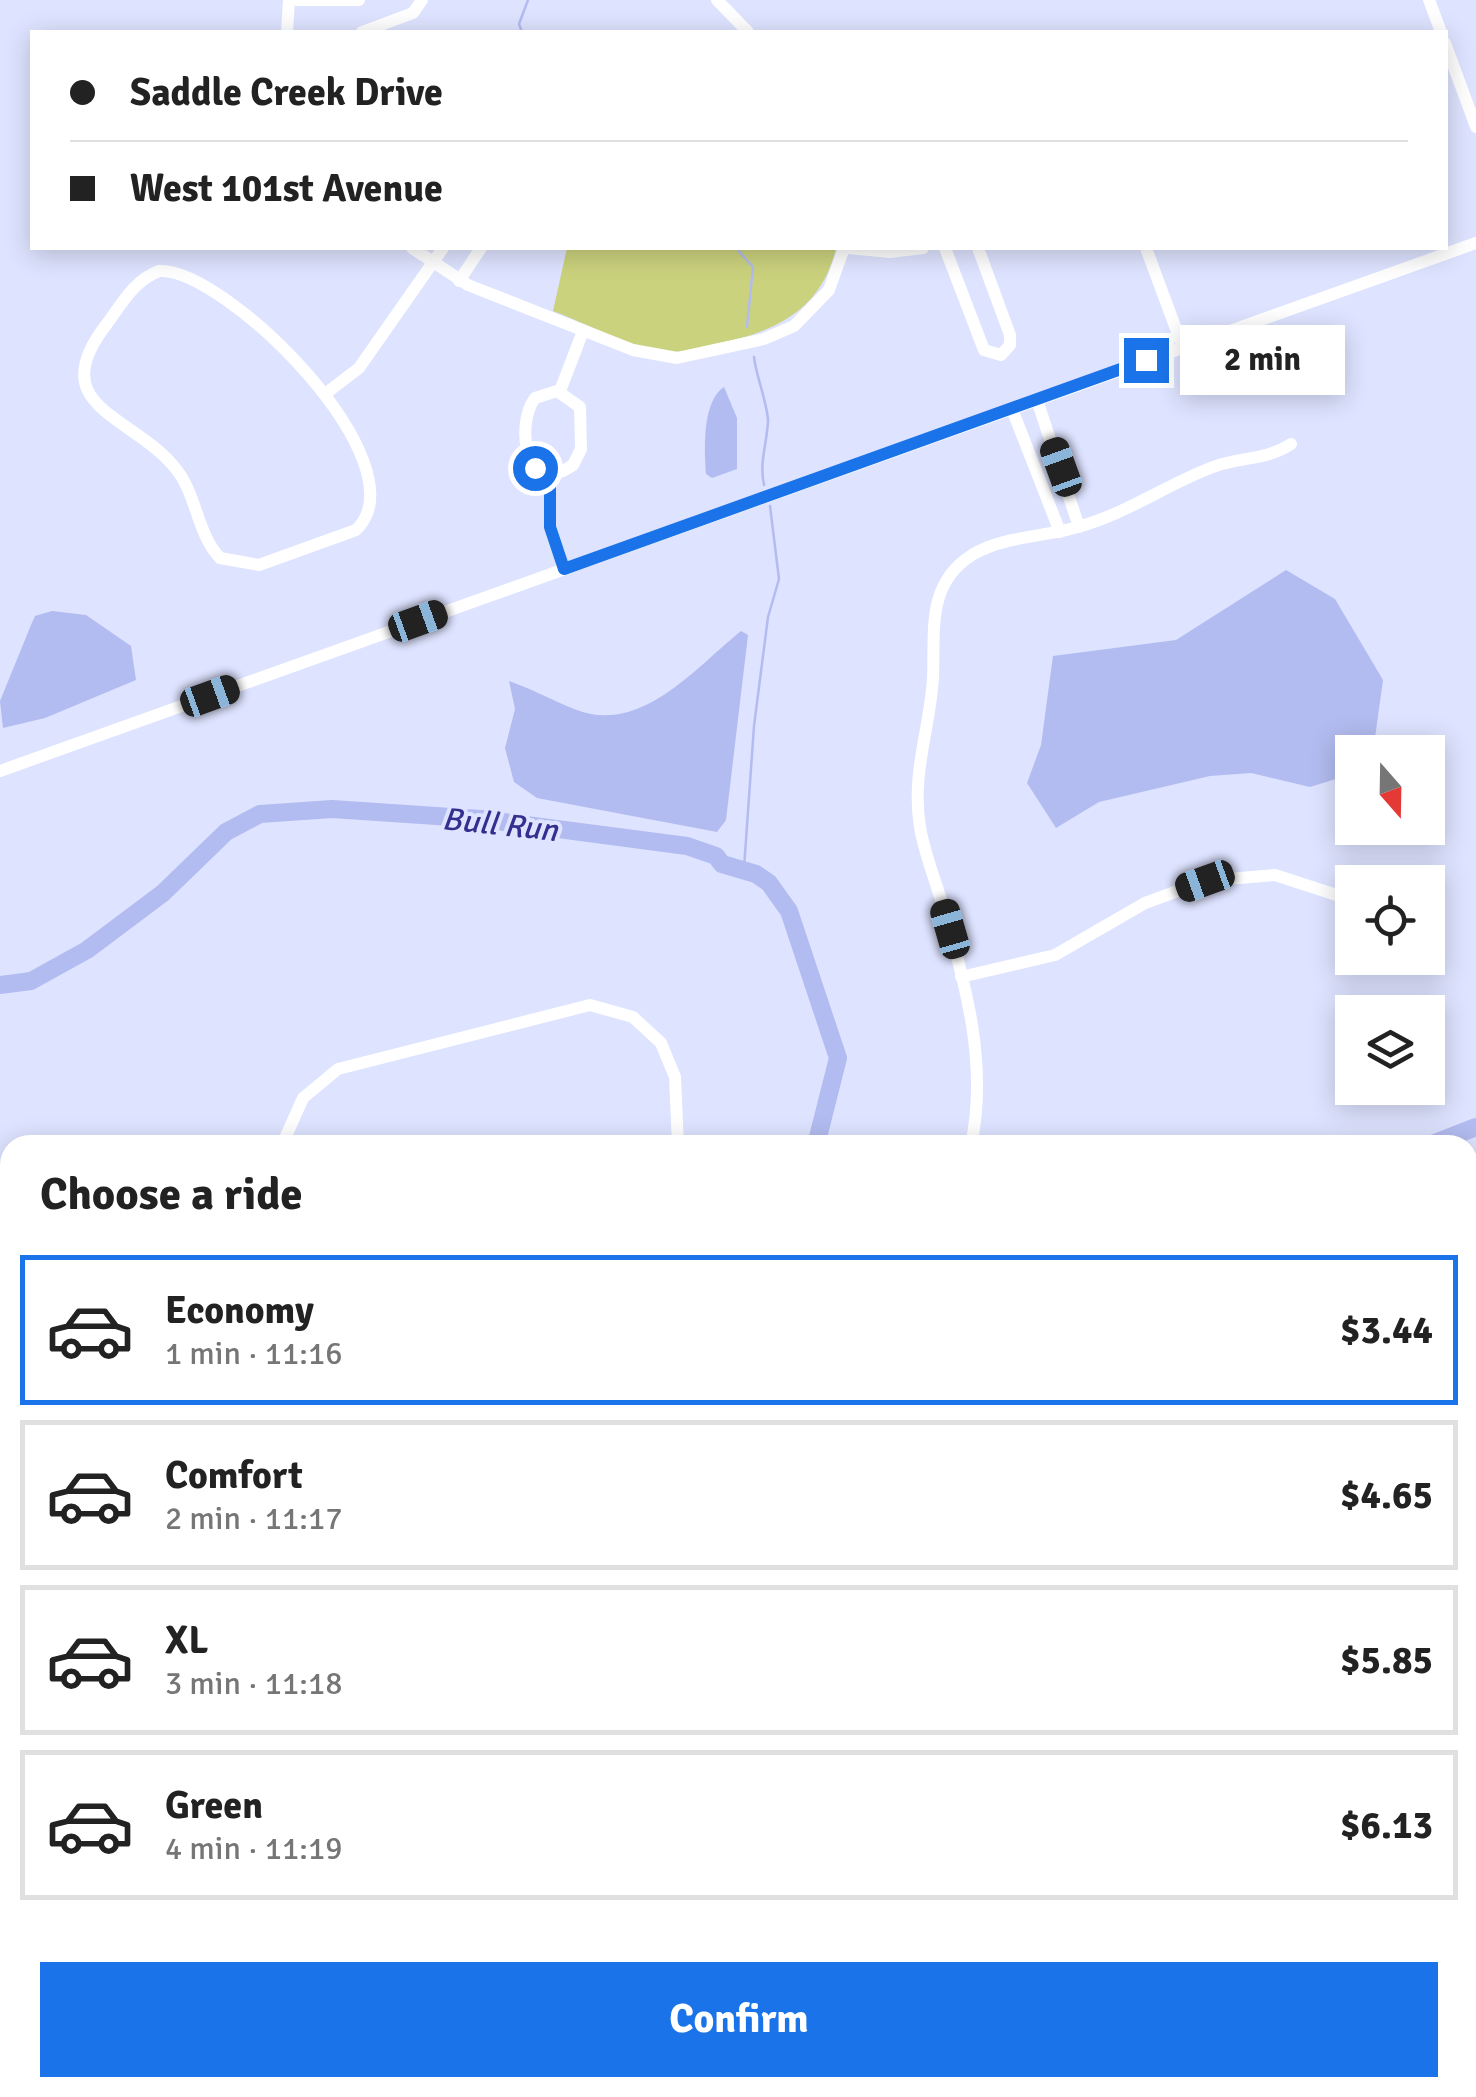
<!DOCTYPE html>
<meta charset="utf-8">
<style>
body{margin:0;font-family:Signika,sans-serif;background:#f2f2f2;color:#222;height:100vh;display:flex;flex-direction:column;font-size:38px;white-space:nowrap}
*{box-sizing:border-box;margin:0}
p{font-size:32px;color:#767676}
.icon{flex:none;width:55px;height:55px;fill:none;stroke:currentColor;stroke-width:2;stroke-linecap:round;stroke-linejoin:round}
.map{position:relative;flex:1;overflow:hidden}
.details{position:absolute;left:0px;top:1135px;width:1478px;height:962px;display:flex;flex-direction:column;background:#fff;border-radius:30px 30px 0 0;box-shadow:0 5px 25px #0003}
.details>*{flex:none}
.top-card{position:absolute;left:30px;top:30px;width:1418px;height:220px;border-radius:0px;box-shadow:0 5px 25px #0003;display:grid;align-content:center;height:220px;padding:0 40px;background:#fff}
.needle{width:65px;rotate:160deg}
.buttons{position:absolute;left:1335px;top:735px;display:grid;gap:20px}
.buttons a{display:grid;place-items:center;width:110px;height:110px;border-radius:0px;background:#fff;box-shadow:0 5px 25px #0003;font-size:50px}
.end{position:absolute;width:45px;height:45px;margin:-22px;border:12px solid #1a73e8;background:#fff;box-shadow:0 0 0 5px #fff}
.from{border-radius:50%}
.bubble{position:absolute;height:70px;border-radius:0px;background:#fff;box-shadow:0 5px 25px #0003;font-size:32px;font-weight:800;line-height:70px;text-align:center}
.car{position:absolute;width:30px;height:60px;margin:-30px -15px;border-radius:12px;box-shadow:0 0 8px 2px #0007;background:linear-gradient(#222 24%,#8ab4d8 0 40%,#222 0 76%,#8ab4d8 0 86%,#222 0)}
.top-card b{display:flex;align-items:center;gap:35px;height:95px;font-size:38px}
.top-card b+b{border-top:2px solid #e0e0e0}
.top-card i{width:25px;height:25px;background:#222}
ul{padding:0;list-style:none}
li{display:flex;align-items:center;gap:30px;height:150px;margin:0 20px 15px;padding:0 20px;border:5px solid #e0e0e0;border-radius:0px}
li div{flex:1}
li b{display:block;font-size:38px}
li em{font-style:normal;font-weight:800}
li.on{border-color:#1a73e8}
li>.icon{width:90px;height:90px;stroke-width:1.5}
h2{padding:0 40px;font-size:45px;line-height:120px}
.button{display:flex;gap:20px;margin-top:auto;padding:20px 40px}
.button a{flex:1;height:115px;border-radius:0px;background:#1a73e8;color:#fff;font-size:40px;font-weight:800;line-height:115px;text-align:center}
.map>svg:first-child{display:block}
</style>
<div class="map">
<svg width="1476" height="2097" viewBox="0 0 1476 2097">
<rect width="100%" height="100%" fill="#dee3ff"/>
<!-- green -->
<path fill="#cbd27d" d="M567,248H836C822,308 779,330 722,343C703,348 681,354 661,351C624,345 588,324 553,311Z"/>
<!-- water -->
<g fill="#b3bcf0">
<path d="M724,387L737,418V469L712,478L706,474C704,450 702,401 724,387Z"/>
<polygon points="1286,570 1335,599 1383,680 1373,752 1352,752 1352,774 1310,787 1251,773 1210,776 1099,802 1056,828 1027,783 1041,745 1053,656 1176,640"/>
<polygon points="52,611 86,615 131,646 136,680 45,718 3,728 0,701 31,625 35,616"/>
<path d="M741,631L748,635L726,820L717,832L537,798L514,782L505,748L515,709L509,681C532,689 552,700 574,709C640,736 694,669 741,631Z"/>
<path d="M1476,1291V1467C1466,1414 1456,1342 1476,1291Z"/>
</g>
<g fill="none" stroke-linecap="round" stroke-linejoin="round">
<!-- stream -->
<g stroke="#b3bcf0" stroke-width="2.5">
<polyline points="522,32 519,24 528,0"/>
<polyline points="736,248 753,267 747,327"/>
<path d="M754,357C756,376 768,405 768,421C767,444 759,462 764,485"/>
<polyline points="744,868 754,726 768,617 779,579 770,506"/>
</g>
<!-- river -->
<g stroke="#b3bcf0" stroke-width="18">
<polyline points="0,985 31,981 87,950 163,893 226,832 260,814 332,809 481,819 687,846 716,856 722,864 756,874 769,883 789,911 838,1058 816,1145"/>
<polyline points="1430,1145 1476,1127"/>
<polyline points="894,2088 901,2097"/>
<polyline points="1315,2097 1321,2088"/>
</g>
<!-- minor -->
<g stroke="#fff" stroke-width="12">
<polyline points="297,0 359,0"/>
<polyline points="717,0 748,32"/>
<polyline points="1429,0 1441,32"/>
<polyline points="287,32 289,0"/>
<polyline points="362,32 413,13 422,0"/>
<polyline points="1445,43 1476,127"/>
<polyline points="412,248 468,285 633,350 677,358 764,339 794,326 829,290 844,248"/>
<polyline points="848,248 890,252 923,248"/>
<polyline points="945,248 984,350 1001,355 1010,345 1010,335 978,248"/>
<polyline points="1146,248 1183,348"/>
<path d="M159,271C223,266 425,464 356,530L259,565L220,558C197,534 197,495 176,469C134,415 42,408 106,325C121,305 134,280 159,271Z"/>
<polyline points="459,281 481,248"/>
<path d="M557,391L580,407L581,449L573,465C527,498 514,427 535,398Z"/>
<polyline points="560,391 583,331"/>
<polyline points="325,394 359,368 443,248"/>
<polyline points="1037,400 1079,527"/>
<polyline points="1012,409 1060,532"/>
<polyline points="550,473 550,527 564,569"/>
<polyline points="0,771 1476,243"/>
<polyline points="961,977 1055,955 1145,903 1205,881 1275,875 1352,900"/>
<polyline points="282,1145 303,1098 338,1069 590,1005 633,1017 661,1043 675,1077 678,1145"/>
<path d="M971,1145C989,1062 964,980 941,900C934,876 924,852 920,827C911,774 930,729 933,678C935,631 926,584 972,555C1001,537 1042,537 1074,528C1125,515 1165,485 1213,467C1240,457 1267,460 1291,444"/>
<polyline points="0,1253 10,1252"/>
<polyline points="0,1418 10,1417"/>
<polyline points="0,1654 10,1660"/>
<polyline points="0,1907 10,1902"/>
<polyline points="268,2088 268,2097"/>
<polyline points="457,2088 461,2097"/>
<polyline points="67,2097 95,2093"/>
<polyline points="604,2097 606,2088"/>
</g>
</g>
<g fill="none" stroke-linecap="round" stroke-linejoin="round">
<!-- route -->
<polyline stroke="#1a73e8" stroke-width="12" points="535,468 550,473 550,527 564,569 1146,360"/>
</g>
<g text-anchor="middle" stroke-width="8" stroke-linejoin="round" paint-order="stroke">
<!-- water labels -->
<g font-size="32" font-style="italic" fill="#322f8f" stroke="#dee3ff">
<text transform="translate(500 824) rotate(6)" y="11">Bull Run</text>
</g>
</g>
</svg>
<div class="buttons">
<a><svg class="needle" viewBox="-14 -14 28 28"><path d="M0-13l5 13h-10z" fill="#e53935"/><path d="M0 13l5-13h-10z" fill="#767676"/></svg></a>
<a><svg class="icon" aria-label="locate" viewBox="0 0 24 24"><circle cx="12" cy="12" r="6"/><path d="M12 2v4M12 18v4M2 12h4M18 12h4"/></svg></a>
<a><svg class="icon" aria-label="layers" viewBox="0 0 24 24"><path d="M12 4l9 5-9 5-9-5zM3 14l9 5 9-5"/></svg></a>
</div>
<i class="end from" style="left:535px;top:468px"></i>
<i class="end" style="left:1146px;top:360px"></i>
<div class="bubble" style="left:1180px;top:325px;width:165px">2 min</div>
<i class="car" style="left:1061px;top:467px;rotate:340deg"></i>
<i class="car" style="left:418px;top:621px;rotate:70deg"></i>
<i class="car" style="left:210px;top:696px;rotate:70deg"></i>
<i class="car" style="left:1205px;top:881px;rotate:250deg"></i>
<i class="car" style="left:950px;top:929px;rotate:344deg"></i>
<div class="top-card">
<b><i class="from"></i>Saddle Creek Drive</b>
<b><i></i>West 101st Avenue</b>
</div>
<section class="details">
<h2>Choose a ride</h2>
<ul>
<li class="on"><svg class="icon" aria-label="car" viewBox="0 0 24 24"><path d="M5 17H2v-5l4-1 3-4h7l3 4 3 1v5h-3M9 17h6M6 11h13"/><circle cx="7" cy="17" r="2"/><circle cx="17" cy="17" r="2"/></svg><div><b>Economy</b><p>1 min · 11:16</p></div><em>$3.44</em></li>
<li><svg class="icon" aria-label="car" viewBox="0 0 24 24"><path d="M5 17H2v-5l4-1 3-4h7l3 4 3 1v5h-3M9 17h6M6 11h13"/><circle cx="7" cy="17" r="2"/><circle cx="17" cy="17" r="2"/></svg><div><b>Comfort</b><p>2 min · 11:17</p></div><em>$4.65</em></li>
<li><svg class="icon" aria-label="car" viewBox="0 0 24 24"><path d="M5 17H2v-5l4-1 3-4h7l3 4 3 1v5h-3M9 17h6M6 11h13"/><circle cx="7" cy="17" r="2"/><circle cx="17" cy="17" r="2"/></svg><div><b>XL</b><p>3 min · 11:18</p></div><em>$5.85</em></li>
<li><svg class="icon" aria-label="car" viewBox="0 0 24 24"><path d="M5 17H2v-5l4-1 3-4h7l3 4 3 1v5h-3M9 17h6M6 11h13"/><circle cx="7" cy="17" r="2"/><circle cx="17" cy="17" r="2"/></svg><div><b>Green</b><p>4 min · 11:19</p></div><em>$6.13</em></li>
</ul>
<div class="button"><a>Confirm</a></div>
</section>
</div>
